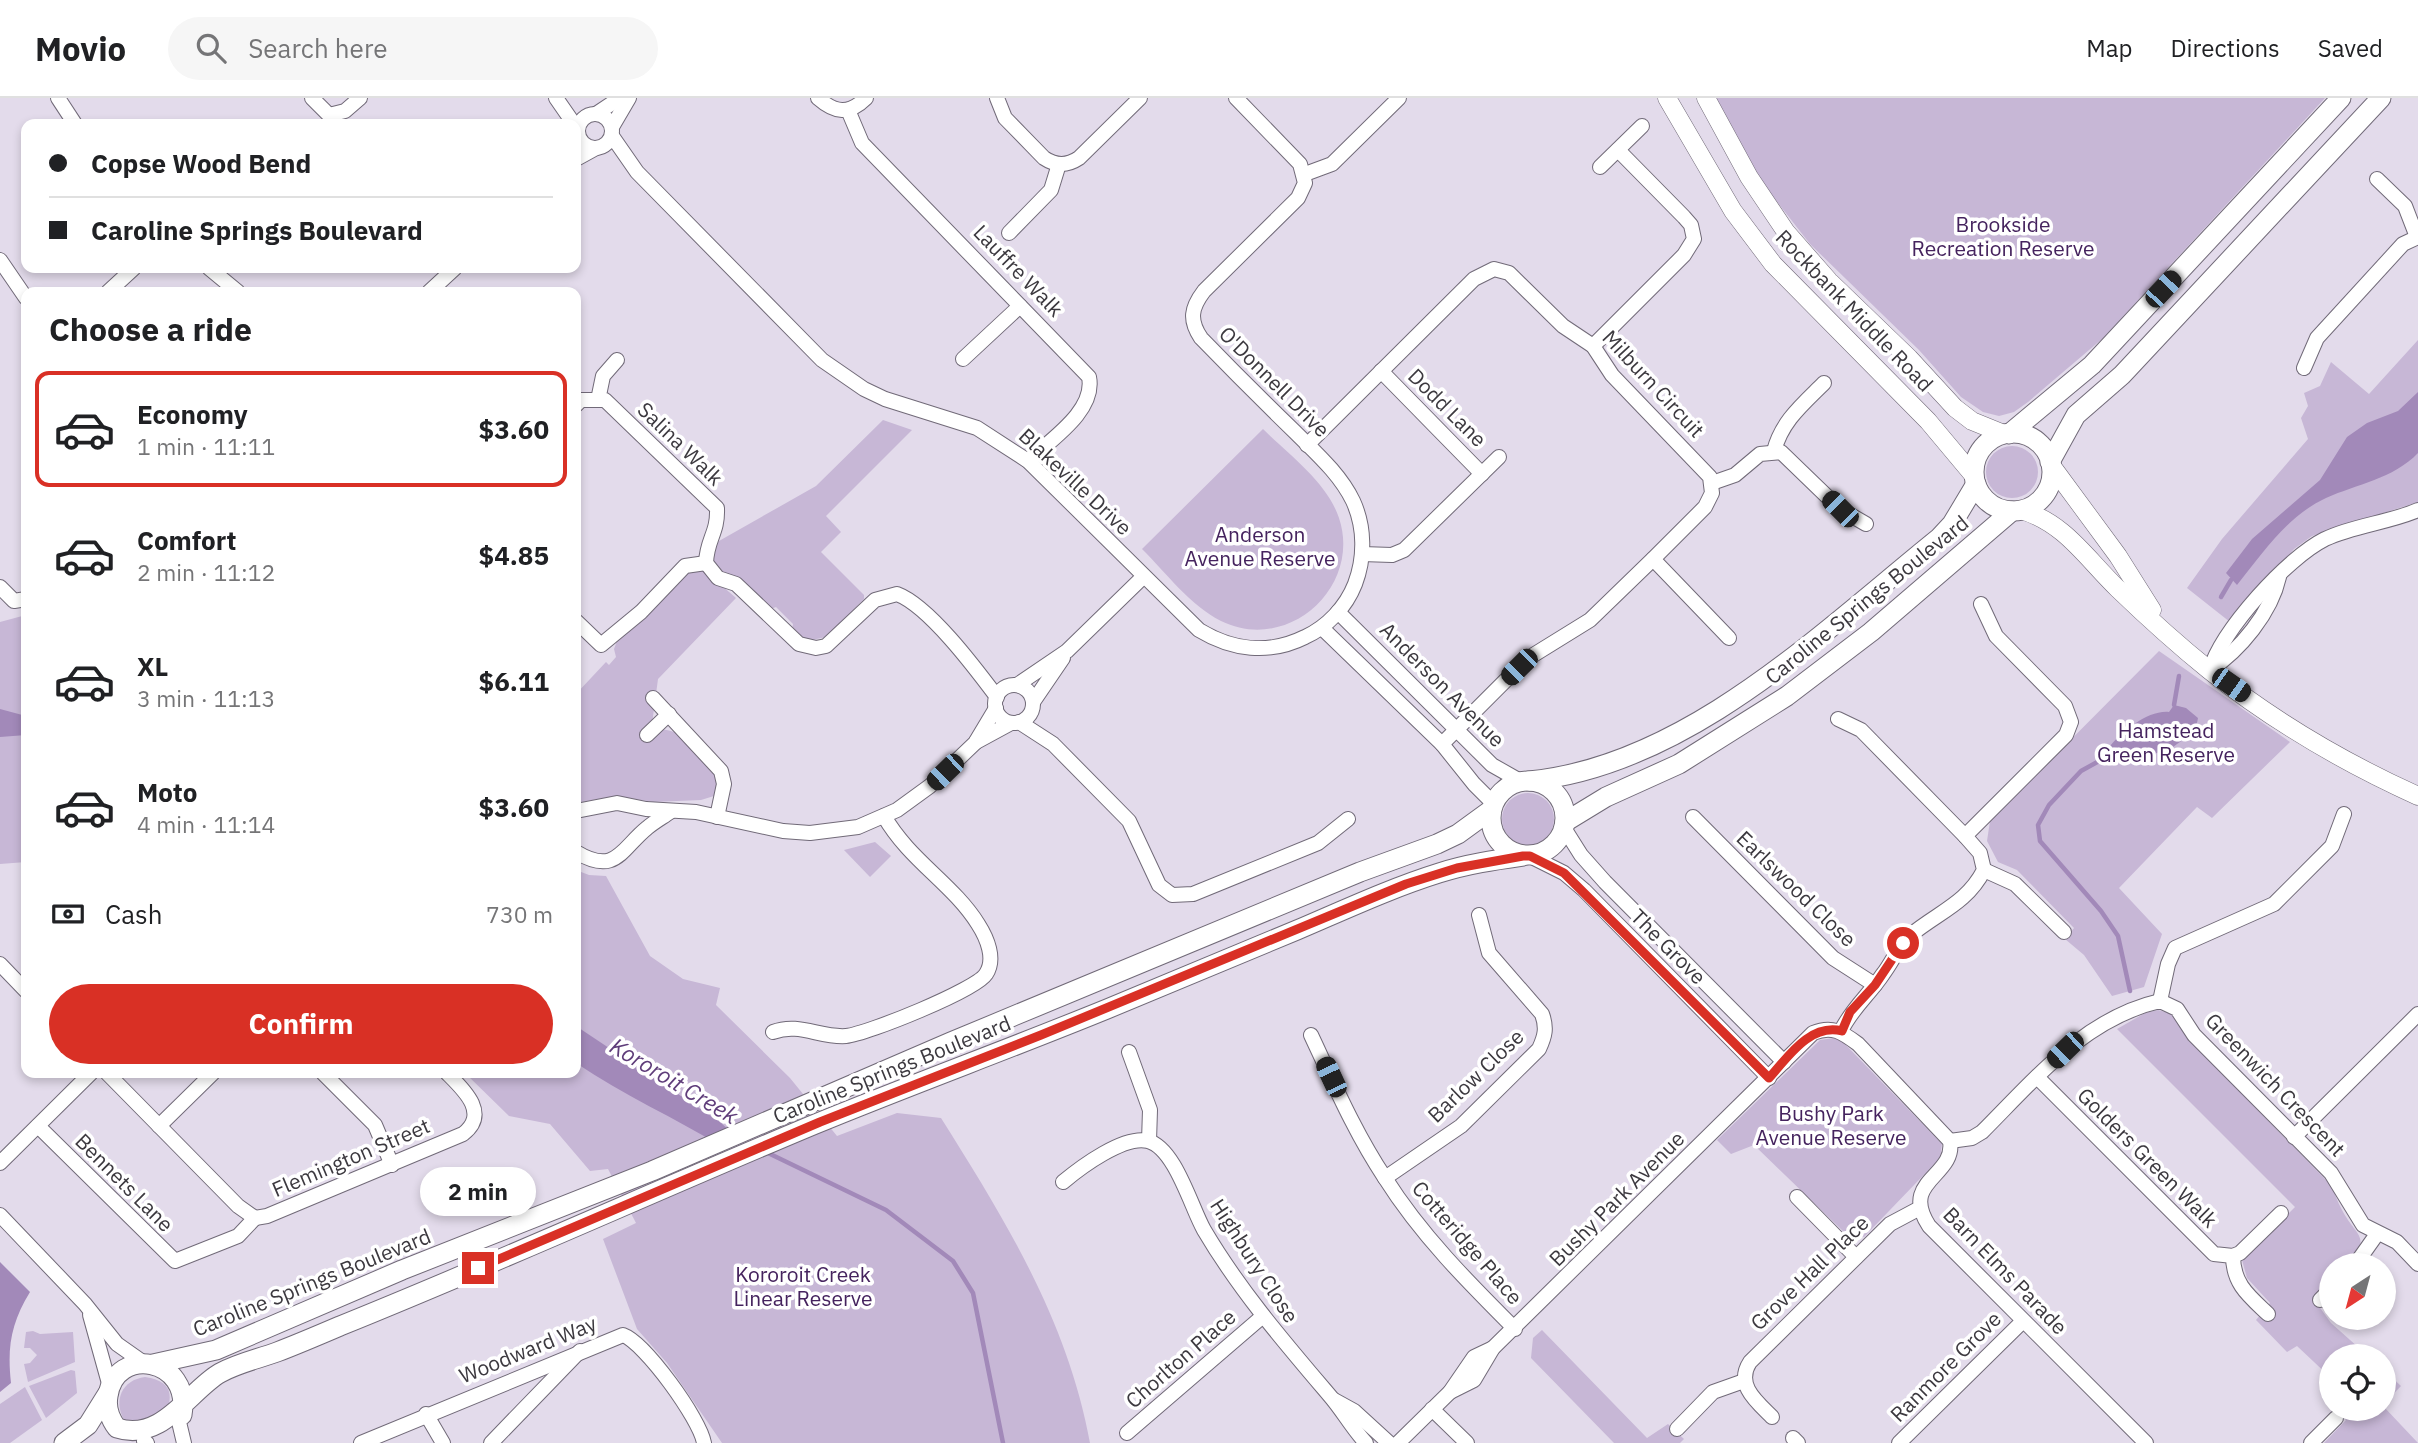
<!DOCTYPE html>
<meta charset="utf-8">
<style>
body{margin:0;font-family:"IBM Plex Sans",sans-serif;background:#f6f6f6;color:#202124;height:100vh;display:flex;flex-direction:column;font-size:26px;white-space:nowrap}
*{box-sizing:border-box;margin:0}
p{font-size:23px;color:#757577}
.icon{flex:none;width:38px;height:38px;fill:none;stroke:currentColor;stroke-width:2;stroke-linecap:round;stroke-linejoin:round}
.map{position:relative;flex:1;overflow:hidden}
.side{position:absolute;left:21px;top:189px;width:560px;height:791px;display:flex;flex-direction:column;background:#fff;border-radius:14px;box-shadow:0 4px 10px #0003}
.side>*{flex:none}
.hud{position:absolute;left:21px;top:21px;width:560px;height:154px;border-radius:14px;box-shadow:0 4px 10px #0003;display:grid;align-content:center;height:154px;padding:0 28px;background:#fff}
.needle{width:46px;rotate:216deg}
.controls{position:absolute;left:2319px;top:1155px;display:grid;gap:14px}
.controls a{display:grid;place-items:center;width:77px;height:77px;border-radius:50%;background:#fff;box-shadow:0 4px 10px #0003;font-size:35px}
.end{position:absolute;width:32px;height:32px;margin:-16px;border:9px solid #d93025;background:#fff;box-shadow:0 0 0 4px #fff}
.from{border-radius:50%}
.bubble{position:absolute;height:49px;border-radius:24px;background:#fff;box-shadow:0 4px 10px #0003;font-size:23px;font-weight:700;line-height:49px;text-align:center}
.car{position:absolute;width:21px;height:42px;margin:-21px -10px;border-radius:9px;box-shadow:0 0 5px 2px #0007;background:linear-gradient(#222 24%,#8ab4d8 0 40%,#222 0 76%,#8ab4d8 0 86%,#222 0)}
.hud b{display:flex;align-items:center;gap:24px;height:66px;font-size:26px}
.hud b+b{border-top:2px solid #e0e0e0}
.hud i{width:18px;height:18px;background:#202124}
ul{padding:0;list-style:none}
li{display:flex;align-items:center;gap:21px;height:116px;margin:0 14px 10px;padding:0 14px;border:4px solid transparent;border-radius:14px}
li div{flex:1}
li b{display:block;font-size:26px}
li em{font-style:normal;font-weight:700}
li.active{border-color:#d93025}
li>.icon{width:63px;height:63px;stroke-width:1.5}
h2{padding:0 28px;font-size:32px;line-height:84px}
.pay{display:flex;align-items:center;gap:18px;height:77px;padding:0 28px;font-size:26px}
.pay p{margin-inline-start:auto}
.button{display:flex;gap:14px;margin-top:auto;padding:14px 28px}
.button a{flex:1;height:80px;border-radius:42px;background:#d93025;color:#fff;font-size:28px;font-weight:700;line-height:80px;text-align:center}
header{display:flex;align-items:center;gap:42px;box-sizing:border-box;height:98px;padding:0 35px;background:#fff;border-bottom:2px solid #e0e0e0}
header strong{font-size:33px}
nav{display:flex;gap:38px;margin-inline-start:auto;font-size:24px}
.search{width:490px;height:63px;background:#f6f6f6;display:flex;align-items:center;gap:18px;box-sizing:border-box;padding:0 24px;border-radius:38px;color:#757577;font-size:26px}
.map>svg:first-child{display:block}
</style>
<header>
<strong>Movio</strong>
<div class="search"><svg class="icon" aria-label="search" viewBox="0 0 24 24"><circle cx="10" cy="10" r="6"/><path d="M15 15l6 6"/></svg>Search here</div>
<nav><a>Map</a><a>Directions</a><a>Saved</a></nav>
</header>
<div class="map">
<svg width="2418" height="1345" viewBox="0 0 2418 1345">
<rect width="100%" height="100%" fill="#e3dbeb"/>
<!-- green -->
<g fill="#c7b7d6">
<polygon points="1716,0 2325,0 2102,241 2028,304 2014,314 1999,318 1983,314 1961,299 1919,252 1810,146 1757,78"/>
<polygon points="2418,242 2418,404 2312,438 2294,451 2230,524 2187,490 2222,441 2308,341 2301,320 2308,308 2304,295 2320,288 2331,264 2369,296"/>
<polygon points="883,322 912,332 826,418 841,434 821,454 864,497 864,501 826,539 807,543 792,532 793,526 776,509 771,511 749,489 729,481 712,465 713,451 719,443 816,388"/>
<path d="M1263,331C1289,357 1327,384 1339,420C1362,489 1288,556 1221,523C1191,508 1166,475 1142,451Z"/>
<circle cx="2012" cy="374" r="26"/>
<path d="M698,472L706,474L736,500L658,581L652,626C661,634 668,630 678,636C692,644 713,668 720,682L714,698L701,702L653,704L615,698L576,705V596L606,564L609,567L616,559L614,551L617,543L686,474Z"/>
<polygon points="26,517 26,764 0,766 0,524"/>
<polygon points="2159,553 2290,644 2212,720 2197,709 2119,790 2162,836 2144,889 2112,898 2084,857 2065,841 2074,830 2017,772 1998,764 1987,743 1990,723"/>
<circle cx="1528" cy="721" r="26"/>
<polygon points="875,744 891,758 870,779 844,752"/>
<path d="M576,772L589,777L606,778L650,858L683,881L720,890L716,907L790,980L837,1038L897,1015L941,1020C1006,1123 1068,1224 1090,1345H722L667,1265L637,1231L603,1141L636,1125L608,1071L590,1073L550,1026L509,1018L465,975H576Z"/>
<path d="M2158,912L2172,916L2186,939L2330,1086C2335,1095 2337,1103 2342,1112C2356,1139 2374,1139 2345,1167H2331V1181L2313,1200L2331,1225L2368,1258H2331V1280L2297,1248L2287,1254L2256,1222L2270,1205L2247,1180L2242,1162L2295,1109L2117,931L2145,915Z"/>
<polygon points="1834,940 1843,944 1942,1046 1940,1060 1864,1139 1846,1136 1754,1047 1731,1056 1717,1042 1820,942"/>
<polygon points="1542,1232 1647,1340 1668,1326 1684,1341 1680,1345 1614,1345 1531,1260 1533,1240"/>
<polygon points="33,1233 40,1236 73,1234 75,1264 28,1284 24,1266 30,1265 37,1257 30,1250 24,1250 26,1234"/>
<polygon points="71,1272 75,1273 77,1295 46,1320 29,1288"/>
<polygon points="2384,1272 2401,1288 2384,1306"/>
<path d="M145,1279C178,1284 172,1304 161,1326L124,1322C113,1302 122,1282 145,1279Z"/>
<polygon points="25,1289 42,1322 10,1345 0,1345 0,1306"/>
<polygon points="2384,1309 2418,1345 2324,1345 2346,1322 2335,1311"/>
</g>
<!-- water -->
<g fill="#a289b9">
<path d="M2418,294V355C2393,381 2357,386 2326,400C2287,418 2263,455 2237,487L2226,475L2252,441L2320,382L2347,339L2367,325L2398,313Z"/>
<path d="M2174,607L2186,610L2198,620C2195,640 2182,640 2170,652C2152,653 2138,668 2120,666L2118,661L2110,657V648C2123,633 2148,612 2169,614Z"/>
<polygon points="0,611 26,618 26,637 0,639"/>
<path d="M576,928L720,1024L731,1034L723,1049C675,1020 623,997 576,965Z"/>
<path d="M0,1164L30,1194C11,1225 7,1249 11,1285L0,1294Z"/>
</g>
<g fill="none" stroke-linecap="round" stroke-linejoin="round">
<!-- stream -->
<g stroke="#a289b9" stroke-width="4.5">
<polyline points="2221,499 2231,482"/>
<polyline points="2174,607 2179,578"/>
<polyline points="2110,657 2081,673 2049,707 2038,727 2040,743 2101,813 2118,838 2130,893"/>
<polyline points="766,1054 886,1112 953,1163 973,1195 1003,1345"/>
</g>
<!-- minor casing -->
<g stroke="#716a78" stroke-width="16">
<g id="minor">
<polyline points="58,0 75,26"/>
<polyline points="312,0 329,17 345,13 360,0"/>
<polyline points="556,0 574,26"/>
<path d="M818,0C835,15 849,17 866,0"/>
<path d="M997,0L1005,20L1044,60C1056,68 1067,68 1079,60L1140,0"/>
<path d="M848,12L862,45L1089,279C1096,313 1050,342 1028,363"/>
<polyline points="596,16 620,0"/>
<circle cx="595" cy="33" r="17"/>
<polyline points="612,29 629,0"/>
<path d="M612,38L637,74L822,262L864,291L885,301L977,330L1028,363L1199,532C1232,552 1269,557 1305,539C1327,529 1346,509 1355,486C1365,460 1365,429 1353,403C1340,376 1316,355 1295,334C1263,303 1232,272 1201,240C1189,222 1191,210 1204,193L1298,100L1305,85L1300,66L1236,0"/>
<polyline points="576,61 596,50"/>
<polyline points="1600,69 1642,28"/>
<polyline points="1305,76 1332,66 1399,0"/>
<polyline points="2377,81 2405,108 2417,139"/>
<polyline points="1009,135 1051,92 1059,66"/>
<polyline points="0,162 26,200"/>
<polyline points="209,170 238,194"/>
<polyline points="108,194 134,170"/>
<polyline points="429,194 455,170"/>
<polyline points="1593,248 1684,157 1694,141 1691,127 1684,119 1618,52"/>
<polyline points="963,261 1020,208"/>
<polyline points="2304,270 2317,240 2403,146 2418,139"/>
<polyline points="1381,273 1482,376"/>
<polyline points="598,302 603,278 617,262"/>
<path d="M576,307L581,302H605L717,410C718,436 707,440 706,465L718,480L736,486L799,546L816,550L826,548L875,502L897,496C929,508 976,571 997,599"/>
<polyline points="1307,347 1474,181 1494,171 1509,175 1563,228 1593,248 1612,277 1710,379 1712,395 1705,409 1653,461 1590,522 1527,561 1442,646"/>
<path d="M1774,353C1782,323 1802,307 1824,285"/>
<polyline points="1712,385 1735,377 1760,356 1781,354 1840,411 1866,426"/>
<polyline points="1362,456 1392,457 1404,452 1499,359"/>
<polyline points="1653,461 1729,540"/>
<polyline points="0,489 14,503 26,501"/>
<polyline points="1338,514 1492,667 1522,684"/>
<polyline points="576,523 601,547 641,514 685,468 706,465"/>
<polyline points="1322,530 1442,646 1474,686 1493,705"/>
<path d="M2210,572C2222,532 2287,460 2325,441C2355,427 2388,425 2418,412"/>
<path d="M2210,572C2240,552 2271,515 2279,479"/>
<polyline points="1017,587 1067,553 1143,479"/>
<circle cx="1014" cy="606" r="19"/>
<polyline points="653,600 721,673 724,686 717,719"/>
<polyline points="1033,604 1063,560"/>
<path d="M1838,621L1861,632L1965,738L1980,755L1984,772C1967,805 1939,814 1912,836C1898,848 1893,863 1883,876C1869,897 1852,910 1841,933"/>
<polyline points="1019,624 1053,646 1129,723 1159,787 1172,797 1193,796 1318,745 1348,721"/>
<polyline points="647,637 669,616"/>
<polyline points="976,644 1011,625"/>
<polyline points="576,713 617,705 646,711 696,714 783,733 810,735 858,729 897,712 930,688 975,645 996,610"/>
<polyline points="1693,719 1833,860 1875,887"/>
<polyline points="1564,730 1581,757 1605,784 1784,964"/>
<polyline points="1965,738 2066,637 2071,624 2065,608 1996,538 1981,506"/>
<path d="M576,754C616,778 621,751 647,730C654,724 663,719 670,714"/>
<polyline points="1530,758 1564,775 1584,792 1769,980"/>
<polyline points="1984,772 2015,786 2064,834"/>
<polyline points="0,866 26,893"/>
<polyline points="2160,903 2168,866 2175,850 2274,806 2332,748 2344,716"/>
<path d="M773,934C799,924 820,940 846,938C867,936 976,892 986,876C996,861 987,840 978,826C953,786 909,762 884,718"/>
<path d="M1311,937C1334,986 1355,1035 1385,1080C1421,1137 1468,1184 1515,1231"/>
<polyline points="1129,954 1150,1012 1149,1043"/>
<polyline points="107,975 238,1108 255,1120"/>
<polyline points="323,975 375,1027 392,1067"/>
<polyline points="2037,979 2214,1156 2233,1158 2240,1155 2281,1115"/>
<polyline points="38,1028 175,1163 238,1138 255,1120"/>
<polyline points="159,1028 213,975"/>
<polyline points="2294,1039 2418,916"/>
<path d="M1950,1043L1972,1040L1982,1034C2034,982 2085,920 2160,903L2177,911L2194,937L2331,1075L2363,1127L2397,1144L2418,1166"/>
<polyline points="0,1065 91,975"/>
<path d="M1385,1080L1461,1028L1539,951C1545,938 1547,930 1542,916L1489,855L1479,817"/>
<path d="M1063,1084C1081,1069 1124,1037 1148,1043C1175,1050 1191,1109 1204,1132C1240,1193 1285,1245 1330,1298C1343,1313 1352,1330 1366,1345"/>
<polyline points="1797,1099 1856,1159"/>
<polyline points="0,1117 85,1206 117,1246 144,1265"/>
<path d="M255,1120L267,1118L463,1036C490,1015 463,991 447,975"/>
<path d="M2233,1158C2233,1186 2249,1198 2268,1216"/>
<polyline points="2355,1167 2377,1136"/>
<polyline points="2320,1202 2331,1191"/>
<polyline points="90,1217 110,1289"/>
<path d="M1450,1294L1474,1282L1493,1250L1813,935C1832,927 1842,934 1858,946L1950,1043C1956,1079 1899,1082 1929,1128L2146,1345"/>
<polyline points="1334,1302 1354,1313 1389,1345"/>
<polyline points="1432,1311 1467,1345"/>
<polyline points="426,1316 443,1345"/>
<path d="M1772,1319C1757,1304 1735,1287 1750,1264L1890,1126L1920,1110"/>
<polyline points="179,1324 184,1345"/>
<polyline points="1677,1331 1713,1294 1744,1283"/>
<polyline points="1127,1335 1263,1218"/>
<polyline points="1793,1340 1798,1345"/>
<polyline points="144,1343 147,1345"/>
<path d="M361,1345L623,1237C645,1245 700,1321 704,1345"/>
<polyline points="491,1345 580,1253"/>
<polyline points="1398,1345 1450,1294 1474,1259 1493,1250"/>
<polyline points="1899,1345 2023,1223"/>
<polyline points="2311,1345 2336,1320"/>
</g>
</g>
<!-- tertiary casing -->
<g stroke="#716a78" stroke-width="19">
<g id="tertiary">
<polyline points="1667,0 1733,113 1773,166 1928,323 1974,378"/>
<polyline points="1706,0 1749,79 1786,134 1829,183 1909,260 1955,310 1972,323 2004,336"/>
<polyline points="2051,367 2118,458 2152,512"/>
<path d="M2021,412C2065,425 2086,460 2118,491C2147,519 2178,547 2209,572C2272,622 2345,665 2418,698"/>
</g>
</g>
<!-- secondary casing -->
<g stroke="#716a78" stroke-width="21">
<g id="secondary">
<circle cx="2013" cy="374" r="39"/>
<polyline points="2009,336 2092,267 2341,0"/>
<polyline points="2050,364 2076,317 2122,277 2381,0"/>
<circle cx="1528" cy="720" r="37"/>
<path d="M1529,683C1686,668 1821,535 1939,440L1952,426L1976,386"/>
<polyline points="1565,724 1606,699 1679,666 1787,598 1871,534 2012,413"/>
<polyline points="153,1266 216,1252 402,1172 652,1073 951,944 1360,774 1437,746 1458,736 1491,712"/>
<path d="M182,1317C192,1259 115,1247 108,1298C106,1309 110,1321 117,1330C162,1345 190,1292 220,1275C238,1265 258,1261 277,1254C298,1246 319,1237 340,1228C499,1164 655,1093 813,1027C910,987 1009,951 1107,911C1170,885 1233,858 1297,832C1344,812 1391,790 1439,775C1467,766 1495,762 1523,758"/>
<polyline points="64,1345 88,1327 108,1295"/>
</g>
</g>
<!-- minor -->
<use href="#minor" stroke="#fff" stroke-width="14"/>
<!-- tertiary -->
<use href="#tertiary" stroke="#fff" stroke-width="18"/>
<!-- secondary -->
<use href="#secondary" stroke="#fff" stroke-width="19"/>
</g>
<g fill="none" stroke-linecap="round" stroke-linejoin="round">
<!-- route -->
<path stroke="#d93025" stroke-width="9" d="M478,1170L820,1024L1041,937L1406,786L1457,770L1523,758H1530L1564,775L1769,980C1788,959 1810,925 1842,933L1850,914L1875,887L1903,845"/>
</g>
<g text-anchor="middle" stroke-width="7" stroke-linejoin="round" paint-order="stroke">
<!-- park labels -->
<g font-size="21" fill="#45235e" stroke="#fff">
<text x="2003" y="134">Brookside<tspan x="2003" dy="24">Recreation Reserve</tspan></text>
<text x="1260" y="444">Anderson<tspan x="1260" dy="24">Avenue Reserve</tspan></text>
<text x="2166" y="640">Hamstead<tspan x="2166" dy="24">Green Reserve</tspan></text>
<text x="1831" y="1023">Bushy Park<tspan x="1831" dy="24">Avenue Reserve</tspan></text>
<text x="803" y="1184">Kororoit Creek<tspan x="803" dy="24">Linear Reserve</tspan></text>
</g>
<!-- street labels -->
<g font-size="21" fill="#3c393f" stroke="#fff">
<text transform="translate(1018 173) rotate(46)" y="7">Lauffre Walk</text>
<text transform="translate(1854 213) rotate(46)" y="7">Rockbank Middle Road</text>
<text transform="translate(1274 284) rotate(45)" y="7">O'Donnell Drive</text>
<text transform="translate(1653 286) rotate(47)" y="7">Milburn Circuit</text>
<text transform="translate(1447 310) rotate(45)" y="7">Dodd Lane</text>
<text transform="translate(680 346) rotate(44)" y="7">Salina Walk</text>
<text transform="translate(1075 384) rotate(43)" y="7">Blakeville Drive</text>
<text transform="translate(1867 502) rotate(-39)" y="7">Caroline Springs Boulevard</text>
<text transform="translate(1442 587) rotate(45)" y="7">Anderson Avenue</text>
<text transform="translate(1796 791) rotate(44)" y="7">Earlswood Close</text>
<text transform="translate(1668 849) rotate(45)" y="7">The Grove</text>
<text transform="translate(892 972) rotate(-22)" y="7">Caroline Springs Boulevard</text>
<text transform="translate(1476 978) rotate(-44)" y="7">Barlow Close</text>
<text transform="translate(2275 987) rotate(46)" y="7">Greenwich Crescent</text>
<text transform="translate(351 1060) rotate(-23)" y="7">Flemington Street</text>
<text transform="translate(2147 1060) rotate(45)" y="7">Golders Green Walk</text>
<text transform="translate(124 1085) rotate(45)" y="7">Bennets Lane</text>
<text transform="translate(1617 1101) rotate(-45)" y="7">Bushy Park Avenue</text>
<text transform="translate(1467 1145) rotate(49)" y="7">Cotteridge Place</text>
<text transform="translate(1254 1163) rotate(57)" y="7">Highbury Close</text>
<text transform="translate(2005 1173) rotate(46)" y="7">Barn Elms Parade</text>
<text transform="translate(1810 1175) rotate(-44)" y="7">Grove Hall Place</text>
<text transform="translate(312 1185) rotate(-22)" y="7">Caroline Springs Boulevard</text>
<text transform="translate(528 1252) rotate(-22)" y="7">Woodward Way</text>
<text transform="translate(1181 1261) rotate(-41)" y="7">Chorlton Place</text>
<text transform="translate(1946 1269) rotate(-45)" y="7">Ranmore Grove</text>
</g>
<!-- water labels -->
<g font-size="23" font-style="italic" fill="#5f3d7a" stroke="#fff">
<text transform="translate(674 983) rotate(31)" y="8">Kororoit Creek</text>
</g>
</g>
</svg>
<div class="controls">
<a><svg class="needle" viewBox="-14 -14 28 28"><path d="M0-13l5 13h-10z" fill="#e53935"/><path d="M0 13l5-13h-10z" fill="#757577"/></svg></a>
<a><svg class="icon" aria-label="locate" viewBox="0 0 24 24"><circle cx="12" cy="12" r="6"/><path d="M12 2v4M12 18v4M2 12h4M18 12h4"/></svg></a>
</div>
<i class="end from" style="left:1903px;top:845px"></i>
<i class="end" style="left:478px;top:1170px"></i>
<div class="bubble" style="left:420px;top:1069px;width:116px">2 min</div>
<i class="car" style="left:2163px;top:191px;rotate:43deg"></i>
<i class="car" style="left:1840px;top:411px;rotate:315deg"></i>
<i class="car" style="left:1519px;top:569px;rotate:225deg"></i>
<i class="car" style="left:2231px;top:587px;rotate:125deg"></i>
<i class="car" style="left:945px;top:674px;rotate:226deg"></i>
<i class="car" style="left:2065px;top:952px;rotate:226deg"></i>
<i class="car" style="left:1331px;top:979px;rotate:335deg"></i>
<div class="hud">
<b><i class="from"></i>Copse Wood Bend</b>
<b><i></i>Caroline Springs Boulevard</b>
</div>
<section class="side">
<h2>Choose a ride</h2>
<ul>
<li class="active"><svg class="icon" aria-label="car" viewBox="0 0 24 24"><path d="M5 17H2v-5l4-1 3-4h7l3 4 3 1v5h-3M9 17h6M6 11h13"/><circle cx="7" cy="17" r="2"/><circle cx="17" cy="17" r="2"/></svg><div><b>Economy</b><p>1 min · 11:11</p></div><em>$3.60</em></li>
<li><svg class="icon" aria-label="car" viewBox="0 0 24 24"><path d="M5 17H2v-5l4-1 3-4h7l3 4 3 1v5h-3M9 17h6M6 11h13"/><circle cx="7" cy="17" r="2"/><circle cx="17" cy="17" r="2"/></svg><div><b>Comfort</b><p>2 min · 11:12</p></div><em>$4.85</em></li>
<li><svg class="icon" aria-label="car" viewBox="0 0 24 24"><path d="M5 17H2v-5l4-1 3-4h7l3 4 3 1v5h-3M9 17h6M6 11h13"/><circle cx="7" cy="17" r="2"/><circle cx="17" cy="17" r="2"/></svg><div><b>XL</b><p>3 min · 11:13</p></div><em>$6.11</em></li>
<li><svg class="icon" aria-label="car" viewBox="0 0 24 24"><path d="M5 17H2v-5l4-1 3-4h7l3 4 3 1v5h-3M9 17h6M6 11h13"/><circle cx="7" cy="17" r="2"/><circle cx="17" cy="17" r="2"/></svg><div><b>Moto</b><p>4 min · 11:14</p></div><em>$3.60</em></li>
</ul>
<div class="pay"><svg class="icon" aria-label="cash" viewBox="0 0 24 24"><path d="M3 7h18v10H3z"/><circle cx="12" cy="12" r="2"/></svg>Cash<p>730 m</p></div>
<div class="button"><a>Confirm</a></div>
</section>
</div>
